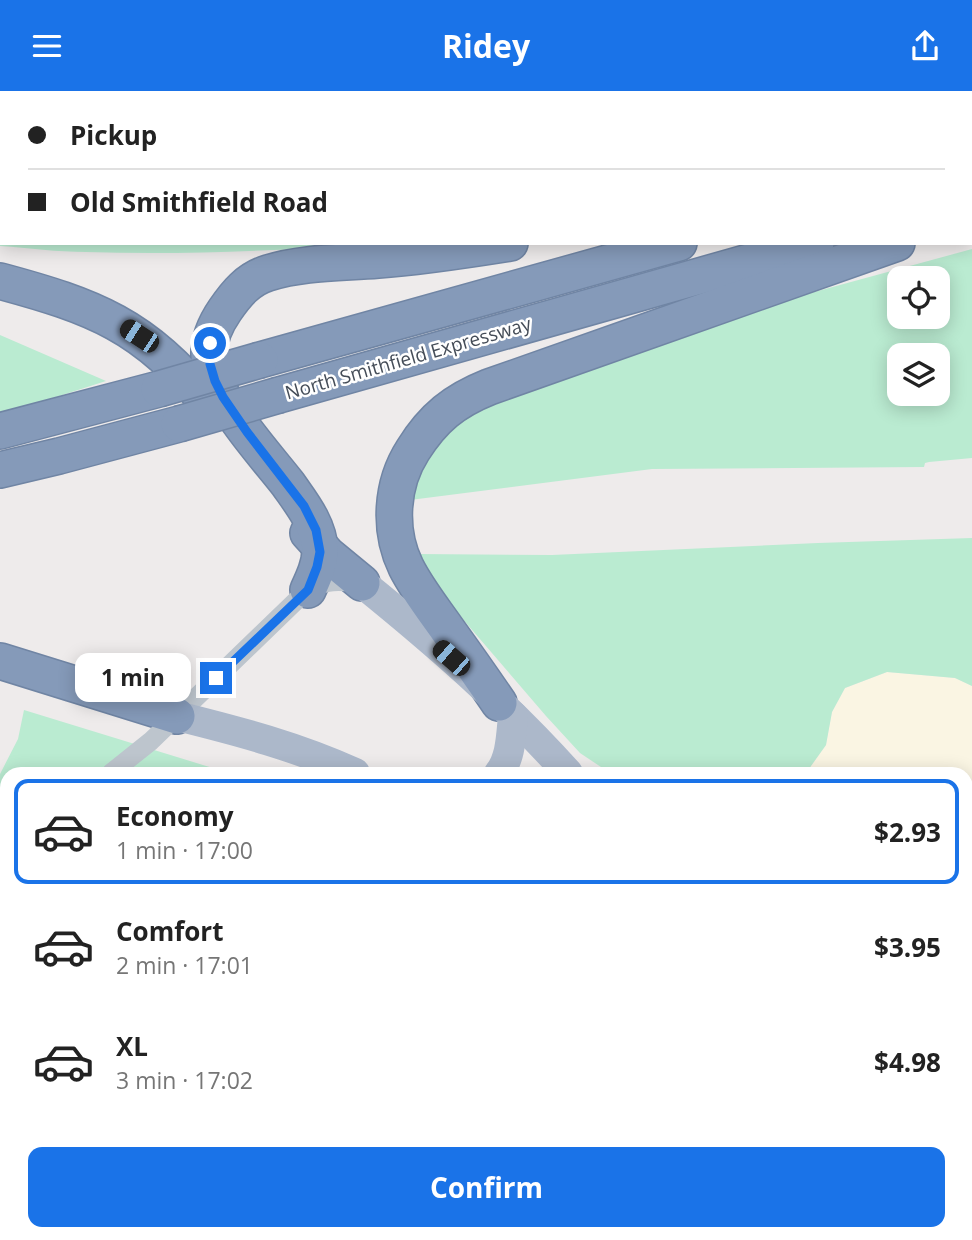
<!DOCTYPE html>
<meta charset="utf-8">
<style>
body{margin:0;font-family:"Open Sans",sans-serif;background:#f2f2f2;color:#222;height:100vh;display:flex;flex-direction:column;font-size:26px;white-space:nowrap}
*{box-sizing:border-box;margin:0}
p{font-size:23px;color:#767676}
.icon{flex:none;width:38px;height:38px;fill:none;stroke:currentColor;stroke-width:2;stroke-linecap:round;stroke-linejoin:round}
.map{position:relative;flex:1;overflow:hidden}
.side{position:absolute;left:0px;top:676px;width:973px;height:474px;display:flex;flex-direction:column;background:#fff;border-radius:21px 21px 0 0;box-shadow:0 4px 18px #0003}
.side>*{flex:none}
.hud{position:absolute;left:0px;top:0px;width:973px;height:154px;box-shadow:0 4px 18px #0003;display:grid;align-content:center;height:154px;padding:0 28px;background:#fff}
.tools{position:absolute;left:887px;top:175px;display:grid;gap:14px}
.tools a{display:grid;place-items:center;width:63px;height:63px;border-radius:14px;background:#fff;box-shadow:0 4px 18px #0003;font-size:35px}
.end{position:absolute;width:32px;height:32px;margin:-16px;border:9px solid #1a73e8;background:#fff;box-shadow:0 0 0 4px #fff}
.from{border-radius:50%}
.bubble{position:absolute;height:49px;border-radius:14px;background:#fff;box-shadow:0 4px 18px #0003;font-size:23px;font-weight:700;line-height:49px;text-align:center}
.car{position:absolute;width:21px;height:42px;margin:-21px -10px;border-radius:9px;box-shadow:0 0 5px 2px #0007;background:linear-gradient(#222 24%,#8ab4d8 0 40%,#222 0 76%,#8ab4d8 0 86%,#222 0)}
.hud b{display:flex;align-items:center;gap:24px;height:66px;font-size:26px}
.hud b+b{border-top:2px solid #e0e0e0}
.hud i{width:18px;height:18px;background:#222}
ul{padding:12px 0 0;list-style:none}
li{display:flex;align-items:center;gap:21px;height:105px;margin:0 14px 10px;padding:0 14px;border:4px solid transparent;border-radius:14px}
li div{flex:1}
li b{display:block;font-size:26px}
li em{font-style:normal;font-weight:700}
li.current{border-color:#1a73e8}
li>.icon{width:63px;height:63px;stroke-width:1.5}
.primary-button{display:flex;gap:14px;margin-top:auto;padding:14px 28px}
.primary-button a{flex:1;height:80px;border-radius:14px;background:#1a73e8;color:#fff;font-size:28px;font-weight:700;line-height:80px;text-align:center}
header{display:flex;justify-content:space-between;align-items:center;height:91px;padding:0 28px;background:#1a73e8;color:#fff;font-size:32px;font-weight:700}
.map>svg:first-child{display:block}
</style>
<header><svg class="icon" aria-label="menu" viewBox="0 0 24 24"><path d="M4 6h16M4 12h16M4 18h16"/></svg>Ridey<svg class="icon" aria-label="share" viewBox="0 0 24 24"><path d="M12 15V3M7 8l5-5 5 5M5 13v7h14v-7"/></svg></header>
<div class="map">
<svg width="972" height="1149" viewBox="0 0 972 1149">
<rect width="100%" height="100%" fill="#eeebeb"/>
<!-- commercial -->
<polygon fill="#faf5e3" points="887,581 955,587 972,595 972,876 966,882 966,682 806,682 826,654 832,621 845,597"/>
<!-- green -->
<g fill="#baebd1" fill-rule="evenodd">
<path d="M0,0H972V34L971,2H2V152H363L361,154C270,160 178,164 86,161C57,161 29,157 0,155Z"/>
<path d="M972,158V367L929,371L925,372L924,376L652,378L410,409L418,381L440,343L468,322L745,220ZM900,187H938V226H900ZM900,264H938V303H900Z"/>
<polygon points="0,244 106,290 0,324"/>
<polygon points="972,447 972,595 955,587 887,581 845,597 832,621 826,654 806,682 610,682 580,662 546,625 430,490 416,463 552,464 818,452"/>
<polygon points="24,619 229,682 7,682 7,836 0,827 0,683 18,648"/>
<polygon points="7,930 7,1143 649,1143 646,1149 0,1149 0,936"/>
<polygon points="966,1004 972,1008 972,1149 853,1149 857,1143 966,1143"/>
</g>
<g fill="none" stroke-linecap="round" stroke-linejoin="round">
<!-- motorway casing -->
<g stroke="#7085a4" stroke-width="38">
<g id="motorway">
<polyline points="971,70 972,69"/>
<polyline points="971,121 972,121"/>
<path d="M0,190C93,215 146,235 207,312"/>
<polyline points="260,269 679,152"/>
<polyline points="279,304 816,152"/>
<polyline points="0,340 159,298"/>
<polyline points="0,379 59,365 179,333"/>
<polyline points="308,442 328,464 362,492"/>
<path d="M308,499C314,486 320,473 320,459C319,434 302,413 288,393C263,361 219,314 210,274C206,255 214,235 225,219C236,203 248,188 268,182C303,171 342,172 378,169C422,166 466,159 510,152"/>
<polyline points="0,570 177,625"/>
<path d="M499,612C482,587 465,563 447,538C433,518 417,498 406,476C388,439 391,393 413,359C433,327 454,310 489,296L897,152"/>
</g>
</g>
<!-- service -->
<polyline stroke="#bdc5cd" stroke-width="10" points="646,1149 649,1143"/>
<!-- minor -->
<g stroke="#bdc5cd" stroke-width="19">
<path d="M111,682L151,650L301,505C321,489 334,489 358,492"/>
<polyline points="0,760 7,755"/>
</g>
<!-- primary -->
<g stroke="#acb8ca" stroke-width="30">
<path d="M362,492C435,551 505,612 568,682"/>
<path d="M177,625C238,640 298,656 355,682"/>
<path d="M499,682C511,667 511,644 513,625"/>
<polyline points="966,1009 972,1013"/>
<polyline points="966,1057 972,1061"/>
</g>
<!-- motorway -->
<use href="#motorway" stroke="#859ab9" stroke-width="35"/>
<!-- motorway-bridge casing -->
<g stroke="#7085a4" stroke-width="38" stroke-linecap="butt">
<g id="motorway-bridge">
<polyline points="159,298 260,269"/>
<polyline points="179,333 279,304"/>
</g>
</g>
<!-- motorway-bridge -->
<use href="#motorway-bridge" stroke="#859ab9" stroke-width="35"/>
</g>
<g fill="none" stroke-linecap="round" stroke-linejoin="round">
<!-- route -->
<polyline stroke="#1a73e8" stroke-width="9" points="210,252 210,273 215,290 223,306 247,341 304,415 316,439 320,461 317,476 308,499 216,587"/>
</g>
<g text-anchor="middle" stroke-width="5" stroke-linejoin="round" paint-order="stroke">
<!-- street labels -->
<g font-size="19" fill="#454d58" stroke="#fff">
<text transform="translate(408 267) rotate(-16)" y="7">North Smithfield Expressway</text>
</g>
</g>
</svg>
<div class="tools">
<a><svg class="icon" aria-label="locate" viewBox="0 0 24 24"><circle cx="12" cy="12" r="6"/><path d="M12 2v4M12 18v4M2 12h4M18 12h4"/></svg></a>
<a><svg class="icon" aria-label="layers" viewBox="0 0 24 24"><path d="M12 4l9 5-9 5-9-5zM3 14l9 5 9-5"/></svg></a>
</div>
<i class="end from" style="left:210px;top:252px"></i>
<i class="end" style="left:216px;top:587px"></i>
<div class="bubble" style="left:75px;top:562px;width:116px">1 min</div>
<i class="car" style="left:139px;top:245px;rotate:303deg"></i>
<i class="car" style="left:451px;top:567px;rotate:311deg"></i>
<div class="hud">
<b><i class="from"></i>Pickup</b>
<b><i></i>Old Smithfield Road</b>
</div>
<section class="side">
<ul>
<li class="current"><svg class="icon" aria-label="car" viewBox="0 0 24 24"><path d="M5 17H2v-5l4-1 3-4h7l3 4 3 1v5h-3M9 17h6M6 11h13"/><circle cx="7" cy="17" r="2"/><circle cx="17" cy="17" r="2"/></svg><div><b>Economy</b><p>1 min · 17:00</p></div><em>$2.93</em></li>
<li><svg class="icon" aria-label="car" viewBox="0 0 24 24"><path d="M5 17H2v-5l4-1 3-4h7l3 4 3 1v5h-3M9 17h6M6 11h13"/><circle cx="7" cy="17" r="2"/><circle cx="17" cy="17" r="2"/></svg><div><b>Comfort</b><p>2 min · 17:01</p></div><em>$3.95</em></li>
<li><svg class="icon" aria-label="car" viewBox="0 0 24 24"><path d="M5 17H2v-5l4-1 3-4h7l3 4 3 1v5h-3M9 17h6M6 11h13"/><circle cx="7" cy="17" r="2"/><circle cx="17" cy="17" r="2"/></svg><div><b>XL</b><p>3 min · 17:02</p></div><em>$4.98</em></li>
</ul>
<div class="primary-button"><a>Confirm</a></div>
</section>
</div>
